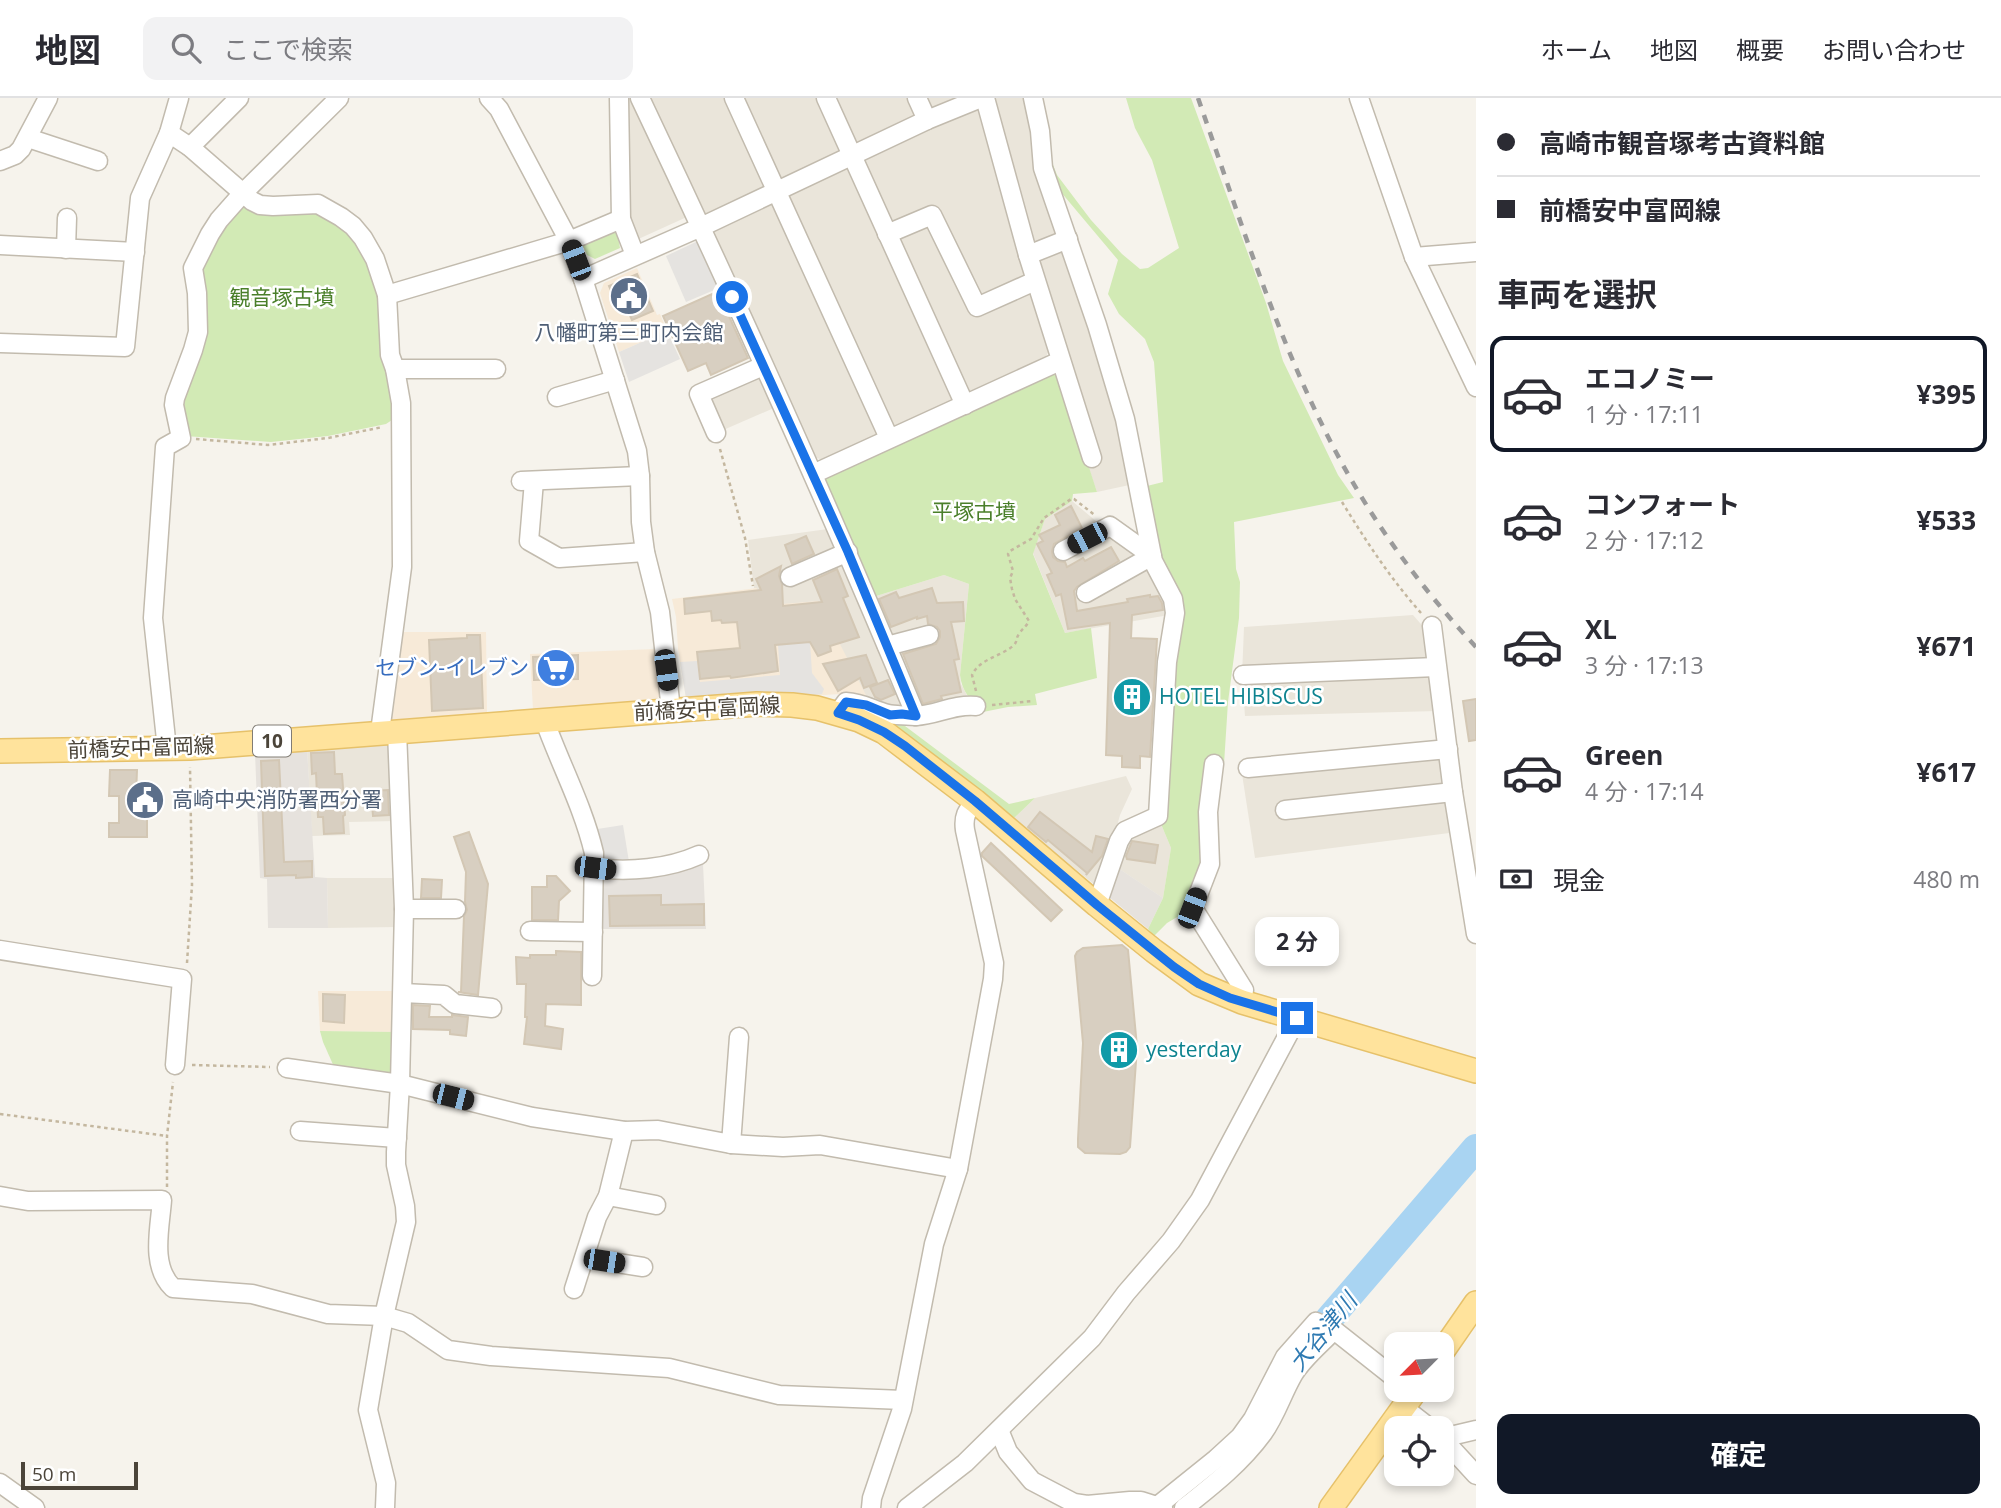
<!DOCTYPE html>
<html lang="ja">
<meta charset="utf-8">
<style>
body{margin:0;font-family:"Open Sans","Noto Sans JP",sans-serif;background:#f2f2f3;color:#2b2b33;height:100vh;display:flex;flex-direction:column;font-size:26px;white-space:nowrap}
*{box-sizing:border-box;margin:0}
p{font-size:23px;color:#7c7c81}
.icon{flex:none;width:38px;height:38px;fill:none;stroke:currentColor;stroke-width:2;stroke-linecap:round;stroke-linejoin:round}
.map{position:relative;flex:1;overflow:hidden}
.panel{display:flex;flex-direction:column;background:#fff;width:525px}
.panel>*{flex:none}
.guide{display:grid;align-content:center;height:154px;padding:0 21px;background:#fff}
.needle{width:46px;rotate:246deg}
.tools{position:absolute;left:1384px;top:1234px;display:grid;gap:14px}
.tools a{display:grid;place-items:center;width:70px;height:70px;border-radius:14px;background:#fff;box-shadow:0 4px 10px #0003;font-size:35px}
.scale{position:absolute;left:21px;bottom:18px;width:117px;box-sizing:border-box;padding-left:7px;border:4px solid #4b4439;border-top:0;font-size:19px;line-height:24px;white-space:nowrap;color:#4b4439;-webkit-text-stroke:5px #fff;paint-order:stroke}
.end{position:absolute;width:32px;height:32px;margin:-16px;border:9px solid #1a73e8;background:#fff;box-shadow:0 0 0 4px #fff}
.from{border-radius:50%}
.bubble{position:absolute;height:49px;border-radius:14px;background:#fff;box-shadow:0 4px 10px #0003;font-size:23px;font-weight:700;line-height:49px;text-align:center}
.car{position:absolute;width:21px;height:42px;margin:-21px -10px;border-radius:9px;box-shadow:0 0 5px 2px #0007;background:linear-gradient(#222 24%,#8ab4d8 0 40%,#222 0 76%,#8ab4d8 0 86%,#222 0)}
.guide b{display:flex;align-items:center;gap:24px;height:66px;font-size:26px}
.guide b+b{border-top:2px solid #e1e1e2}
.guide i{width:18px;height:18px;background:#2b2b33}
ul{padding:0;list-style:none}
li{display:flex;align-items:center;gap:21px;height:116px;margin:0 14px 10px;padding:0 7px;border:4px solid transparent;border-radius:14px}
li div{flex:1}
li b{display:block;font-size:26px}
li em{font-style:normal;font-weight:700}
li.selected{border-color:#111827}
li>.icon{width:63px;height:63px;stroke-width:1.5}
h2{padding:0 21px;font-size:32px;line-height:84px}
.pay{display:flex;align-items:center;gap:18px;height:77px;padding:0 21px;font-size:26px}
.pay p{margin-inline-start:auto}
.button{display:flex;gap:14px;margin-top:auto;padding:14px 21px}
.button a{flex:1;height:80px;border-radius:14px;background:#111827;color:#fff;font-size:28px;font-weight:700;line-height:80px;text-align:center}
header{display:flex;align-items:center;gap:42px;box-sizing:border-box;height:98px;padding:0 35px;background:#fff;border-bottom:2px solid #e1e1e2}
header strong{font-size:33px}
nav{display:flex;gap:38px;margin-inline-start:auto;font-size:24px}
.search{width:490px;height:63px;background:#f2f2f3;display:flex;align-items:center;gap:18px;box-sizing:border-box;padding:0 24px;border-radius:14px;color:#7c7c81;font-size:26px}
main{display:flex;flex:1;min-height:0}
.map>svg:first-child{display:block}
</style>
<header>
<strong>地図</strong>
<div class="search"><svg class="icon" aria-label="search" viewBox="0 0 24 24"><circle cx="10" cy="10" r="6"/><path d="M15 15l6 6"/></svg>ここで検索</div>
<nav><a>ホーム</a><a>地図</a><a>概要</a><a>お問い合わせ</a></nav>
</header>
<main>
<div class="map">
<svg width="1476" height="1410" viewBox="0 0 1476 1410">
<rect width="100%" height="100%" fill="#f6f3ec"/>
<!-- residential -->
<g fill="#eae5da">
<polygon points="626,0 1028,0 1061,135 1034,147 1050,251 1044,262 823,362 810,358 700,113 634,143 627,115"/>
<polygon points="1062,150 1105,266 1134,386 1097,394 1086,362 1038,159"/>
<polygon points="753,277 761,281 774,310 721,333 708,305 711,297"/>
<polygon points="1072,403 1152,470 1169,517 1065,535 1033,455 1045,421"/>
<polygon points="828,431 906,607 893,612 869,603 760,508 757,490 754,490 748,442"/>
<polygon points="944,477 969,486 960,577 961,586 969,601 918,612 873,499"/>
<polygon points="1413,517 1427,533 1438,613 1245,618 1242,578 1244,529"/>
<polygon points="390,645 397,723 349,724 350,737 312,738 307,651"/>
<polygon points="1446,658 1457,734 1255,760 1242,676"/>
<polygon points="1126,678 1132,691 1120,717 1110,754 1095,787 1013,721 1035,700"/>
<polygon points="1161,726 1171,750 1163,800 1115,768 1129,733"/>
<polygon points="327,780 398,780 398,829 328,830"/>
</g>
<!-- commercial -->
<g fill="#f7ead8">
<polygon points="637,170 657,217 660,216 667,233 619,254 600,195 604,185"/>
<polygon points="757,490 760,508 818,503 869,603 841,596 806,598 777,595 689,603 686,600 678,551 676,519 672,501"/>
<polygon points="398,534 486,534 487,615 387,622"/>
<polygon points="655,551 660,598 652,604 533,612 530,556"/>
<polygon points="318,893 398,893 397,934 320,933"/>
</g>
<!-- industrial -->
<g fill="#e6e2dd">
<polygon points="307,651 315,779 327,780 328,830 268,830 267,781 260,780 255,655"/>
<polygon points="703,766 706,831 600,831 602,775 620,778"/>
<polygon points="1115,768 1163,800 1148,831 1109,799"/>
</g>
<!-- green -->
<g fill="#d2eab5">
<polygon points="1126,0 1191,0 1266,205 1283,263 1338,377 1354,400 1234,424 1236,471 1240,484 1239,520 1228,604 1224,666 1212,664 1205,766 1184,815 1167,825 1154,838 1148,831 1163,800 1171,750 1161,726 1179,516 1158,462 1143,389 1163,384 1154,264 1145,241 1119,216 1108,196 1118,162 1060,93 1050,77 1048,54 1057,77 1091,122 1122,156 1140,171 1148,170 1179,150 1152,62 1135,30"/>
<polygon points="241,105 311,112 334,120 358,144 381,198 394,314 392,322 386,326 328,338 271,344 185,338 179,305 196,254 198,171 214,138"/>
<polygon points="617,133 620,150 595,161 587,157 581,143"/>
<path d="M1051,274L1060,280L1097,394L1073,396L1072,403L1045,421L1033,456L1065,535L1091,530L1097,580L1035,596L1037,607L1008,609L983,614C971,603 962,594 960,577L969,486L944,477L873,499L824,390L827,374Z"/>
<path d="M875,619L901,625L1009,706L1035,700L1013,721C969,684 926,647 875,619Z"/>
<polygon points="320,933 397,934 395,982 335,971 323,944"/>
</g>
<!-- parking -->
<g fill="#e5e3e0">
<polygon points="698,143 719,190 686,204 666,158"/>
<polygon points="667,233 680,261 629,284 619,254"/>
<polygon points="810,544 812,575 824,591 822,596 806,598 777,595 689,603 686,600 680,564 697,563 700,584 780,577 778,547"/>
<polygon points="623,727 630,770 602,769 591,732"/>
</g>
<g fill="none" stroke-linecap="round" stroke-linejoin="round">
<!-- river -->
<polyline stroke="#a9d4f2" stroke-width="28" points="1294,1267 1329,1221 1476,1050"/>
</g>
<!-- building -->
<g fill="#d8cfc1" stroke="#d3c7b4" stroke-width="2">
<polygon points="637,176 653,213 632,222 625,207 619,210 609,188"/>
<polygon points="712,196 717,208 723,205 748,260 711,277 706,265 688,273 663,218"/>
<polygon points="1071,408 1082,430 1054,446 1052,453 1053,459 1058,463 1065,464 1067,469 1083,460 1085,463 1111,449 1119,463 1077,489 1074,493 1077,513 1128,504 1127,501 1150,497 1150,499 1158,498 1162,505 1163,512 1132,517 1131,540 1157,541 1150,659 1140,658 1140,670 1122,669 1122,658 1106,657 1110,525 1068,531 1061,496 1056,498 1047,477 1052,475 1037,446 1043,443 1039,437 1060,427 1055,417"/>
<polygon points="806,438 814,456 792,466 785,447"/>
<polygon points="781,468 779,478 782,486 783,508 822,504 813,482 837,471 848,498 843,500 859,539 830,548 831,553 818,558 810,544 775,547 778,573 731,580 730,578 700,581 697,554 740,550 737,524 722,525 721,522 712,523 711,513 685,516 684,501 761,492 756,481"/>
<polygon points="932,490 937,505 963,504 964,523 951,524 959,561 954,562 961,594 941,598 942,601 923,606 903,556 936,546 940,539 940,533 937,529 928,526 927,518 917,521 917,519 891,529 879,501 896,494 899,500"/>
<polygon points="467,537 480,537 483,610 432,613 429,542 467,540"/>
<polygon points="578,557 578,581 534,582 533,559"/>
<polygon points="866,557 877,585 864,590 860,580 838,593 823,566"/>
<polygon points="888,582 895,596 881,602 875,599 870,589"/>
<polygon points="1476,601 1476,642 1469,643 1463,603"/>
<polygon points="334,654 335,676 342,676 345,717 343,718 344,735 324,736 323,719 318,719 316,675 312,676 311,655"/>
<polygon points="279,662 284,764 312,763 312,779 296,780 296,777 265,778 261,663"/>
<polygon points="110,672 137,672 136,697 147,696 147,739 109,739 109,725 119,725 119,698 109,698"/>
<polygon points="388,692 389,717 373,718 371,693"/>
<polygon points="1040,714 1092,754 1096,738 1108,741 1102,758 1086,777 1087,775 1048,742 1046,744 1028,729"/>
<polygon points="469,734 488,786 478,897 458,894 461,894 464,818 467,812 465,804 466,774 454,739"/>
<polygon points="1132,743 1158,747 1155,765 1127,761 1126,758"/>
<polygon points="991,745 1062,812 1051,823 982,758 982,755"/>
<polygon points="547,778 556,778 570,793 559,803 558,822 532,822 532,789 547,789"/>
<polygon points="422,781 442,782 441,800 421,800"/>
<polygon points="661,797 661,807 704,806 704,827 610,828 609,798"/>
<polygon points="1122,847 1128,852 1137,949 1130,1049 1126,1054 1120,1056 1085,1055 1078,1049 1078,1041 1083,945 1075,858 1077,854 1083,850"/>
<polygon points="556,853 581,854 581,907 546,906 545,928 563,931 561,951 524,946 527,919 525,919 526,886 517,886 516,859 530,860 530,857 556,857"/>
<polygon points="323,896 345,897 344,925 323,923"/>
<polygon points="413,907 430,908 429,919 452,919 452,917 468,919 466,938 450,936 450,932 413,931"/>
</g>
<g fill="none" stroke-linecap="round" stroke-linejoin="round">
<!-- minor casing -->
<g stroke="#c2bbae" stroke-width="21">
<g id="minor">
<polyline points="489,0 499,11 569,143 583,181 637,353 640,378 641,424 645,454 660,514 671,612"/>
<polyline points="619,0 621,121 635,157"/>
<path d="M640,0C737,204 830,410 916,618"/>
<polyline points="734,0 889,340"/>
<polyline points="826,0 965,307"/>
<polyline points="917,0 927,22"/>
<polyline points="985,0 1028,157 1092,360"/>
<polyline points="1033,0 1040,33 1043,70 1097,227 1125,321 1153,463 1173,501 1175,515 1167,564 1158,718 1125,733 1119,743 1097,807"/>
<polyline points="1359,0 1414,159 1476,289"/>
<polyline points="169,35 190,49 252,103 260,107 273,108 318,106 341,119 353,128 363,140 375,161 387,197 390,257 395,271 401,305 402,469 380,634"/>
<polyline points="28,40 98,63"/>
<polyline points="190,49 239,0"/>
<polyline points="0,63 15,57 21,51 48,0"/>
<polyline points="887,136 932,117 977,209 1035,183"/>
<polyline points="0,147 135,154"/>
<polyline points="66,151 67,120"/>
<polyline points="1028,157 1068,141"/>
<polyline points="1414,159 1476,154"/>
<polyline points="583,181 701,129 927,22 981,0"/>
<polyline points="387,197 569,143 621,121"/>
<polyline points="0,245 125,249 140,100 169,35 179,0"/>
<polyline points="395,271 496,271"/>
<polyline points="557,299 615,282"/>
<polyline points="716,335 699,296 763,268"/>
<polyline points="813,376 1060,263"/>
<polyline points="521,383 640,378"/>
<polyline points="534,383 529,443 559,460 645,454"/>
<polyline points="1063,453 1110,428 1152,458 1086,495"/>
<polyline points="790,479 848,454"/>
<polyline points="1432,528 1453,694 1476,836"/>
<polyline points="887,548 929,537"/>
<polyline points="1243,577 1436,569"/>
<path d="M838,615L846,604C864,605 872,612 888,616C892,617 912,618 916,618C937,617 953,606 976,608"/>
<path d="M544,621C560,666 583,708 594,755L592,878"/>
<polyline points="167,651 153,520 165,349 181,340 174,307 175,300 193,252 198,234 197,195 193,170 210,136 219,122 242,96 339,0"/>
<polyline points="1214,666 1208,714 1210,766 1193,810 1244,892 1242,904"/>
<polyline points="1248,670 1448,651"/>
<polyline points="1285,712 1453,694"/>
<path d="M595,770C629,774 668,771 699,757"/>
<polyline points="404,811 456,811"/>
<polyline points="530,833 593,834"/>
<polyline points="0,852 182,881 175,967"/>
<polyline points="403,895 444,897 455,906 492,910"/>
<polyline points="287,970 400,986 532,1019 624,1033 658,1032 731,1046 739,939"/>
<polyline points="300,1033 397,1040"/>
<polyline points="731,1046 783,1049 820,1047 958,1071"/>
<path d="M0,1098L28,1103L162,1102C160,1130 150,1168 173,1190L252,1196L328,1216L384,1218L408,1225L448,1252L491,1258L669,1270L779,1297L903,1302"/>
<polyline points="608,1098 656,1107"/>
<polyline points="585,1160 643,1169"/>
<polyline points="574,1191 597,1119 608,1098 624,1033"/>
<polyline points="1403,1309 1430,1330"/>
<polyline points="999,1332 1008,1354 1032,1383 1074,1405 1087,1407 1130,1403 1141,1403 1163,1410"/>
<polyline points="1442,1340 1476,1377"/>
<polyline points="1442,1340 1476,1332"/>
<polyline points="0,1385 35,1410"/>
<polyline points="385,1410 386,1385 368,1312 384,1218 406,1124 405,1108 396,1067 396,1054 400,986 404,811 397,633"/>
<path d="M871,1410L872,1400L902,1311L934,1146L958,1071L993,881L994,865L965,732C963,718 967,713 975,703"/>
<polyline points="907,1410 965,1365 1092,1240 1126,1195 1171,1143 1200,1102 1297,920"/>
<polyline points="1155,1410 1216,1361 1240,1339 1253,1321 1285,1259 1316,1224 1334,1232 1396,1281"/>
<path d="M1184,1410C1213,1387 1241,1365 1263,1335C1276,1317 1282,1296 1293,1277C1303,1260 1321,1246 1334,1232"/>
</g>
</g>
<!-- major casing -->
<g stroke="#e6c16a" stroke-width="26">
<g id="major">
<polyline points="0,653 190,650 757,606 792,607 817,610 859,622 884,634 975,703 1097,807 1154,853 1199,886 1242,904 1476,973"/>
<polyline points="1442,1254 1476,1205"/>
<polyline points="1331,1410 1416,1292"/>
</g>
</g>
<!-- path -->
<g stroke="#c4b79f" stroke-width="2.5" stroke-dasharray="3.5 3.5" stroke-linecap="butt">
<polyline points="196,341 268,347 328,340 383,329"/>
<polyline points="720,351 745,440 753,488"/>
<path d="M1342,404C1366,443 1390,480 1421,515"/>
<path d="M976,593L972,577C980,560 1001,559 1014,547C1018,542 1015,542 1019,536C1022,531 1026,529 1029,523L1015,501L1012,491L1010,480L1013,473L1008,456L1010,453L1031,441L1044,420L1071,401H1074L1096,418"/>
<polyline points="992,607 1033,603"/>
<polyline points="187,865 192,787 190,669"/>
<polyline points="192,967 270,969"/>
<polyline points="0,1016 167,1038"/>
<polyline points="167,1089 167,1038 173,984"/>
</g>
<!-- minor -->
<use href="#minor" stroke="#fff" stroke-width="18"/>
<!-- major -->
<use href="#major" stroke="#ffe39c" stroke-width="23"/>
<!-- rail -->
<path stroke="#9a9a9a" stroke-width="4.5" stroke-dasharray="9 9" stroke-linecap="butt" d="M1198,0C1240,120 1277,243 1337,356C1374,426 1422,491 1476,549"/>
</g>
<g fill="none" stroke-linecap="round" stroke-linejoin="round">
<!-- route -->
<polyline stroke="#1a73e8" stroke-width="9" points="732,199 848,454 916,618 902,616 890,617 866,607 846,604 838,615 859,622 884,634 905,648 975,703 1097,807 1174,869 1199,886 1230,900 1297,920"/>
</g>
<!-- icons -->
<defs>
<g id="civic-disc" transform="scale(2.0125)"><circle r="9.5" fill="#5c6f8a" stroke="#fff"/><path d="M-.6-6.5H3V-4.5H.6V-3L4-1V1h2V6H-6V1h2V-1L-.6-3ZM-1.2 2.5V6h2.4V2.5Z" fill="#fff"/></g>
<g id="supermarket-disc" transform="scale(2.0125)"><circle r="9.5" fill="#3f7fe0" stroke="#fff"/><path d="M-6-5.5h2.5l.6 2H6L4.5 2H-2.5L-4.4-4H-6ZM-1.5 3.2a1.3 1.3 0 1 0 .1 0ZM3 3.2a1.3 1.3 0 1 0 .1 0Z" fill="#fff"/></g>
<g id="building-disc" transform="scale(2.0125)"><circle r="9.5" fill="#0f9aa8" stroke="#fff"/><path d="M-4-6H4V6H1V3H-1V6H-4ZM-2.5-4.3h1.7v1.8h-1.7ZM.8-4.3h1.7v1.8H.8ZM-2.5-1h1.7V.8h-1.7ZM.8-1h1.7V.8H.8Z" fill="#fff"/></g>
</defs>
<g fill-rule="evenodd">
<use href="#civic-disc" x="629" y="198"/>
<use href="#supermarket-disc" x="556" y="570"/>
<use href="#building-disc" x="1132" y="599"/>
<use href="#civic-disc" x="145" y="702"/>
<use href="#building-disc" x="1119" y="952"/>
</g>
<g text-anchor="middle" stroke-width="5" stroke-linejoin="round" paint-order="stroke">
<!-- shield labels -->
<rect fill="#fff" stroke="#817c74" stroke-width="2" x="253" y="627.5" width="38" height="31" rx="5"/>
<g font-size="19" font-weight="bold" fill="#4b4439">
<text x="272" y="650">10</text>
</g>
<!-- park labels -->
<g font-size="21" fill="#4a7f2a" stroke="#fff">
<text x="282" y="207">観音塚古墳</text>
<text x="974" y="421">平塚古墳</text>
</g>
<!-- service labels -->
<g font-size="21" fill="#4e5e75" stroke="#fff">
<text x="629" y="242">八幡町第三町内会館</text>
<text x="172" y="709" text-anchor="start">高崎中央消防署西分署</text>
</g>
<!-- shop labels -->
<g font-size="21" fill="#366cbe" stroke="#fff" text-anchor="end">
<text x="529" y="577">セブン-イレブン</text>
</g>
<!-- culture labels -->
<g font-size="21" fill="#0d838f" stroke="#fff" text-anchor="start">
<text x="1159" y="606">HOTEL HIBISCUS</text>
<text x="1146" y="959">yesterday</text>
</g>
<!-- street labels -->
<g font-size="21" fill="#4b4439" stroke="#fff">
<text transform="translate(707 611) rotate(-3)" y="7">前橋安中富岡線</text>
<text transform="translate(141 650) rotate(-2)" y="7">前橋安中富岡線</text>
</g>
<!-- water labels -->
<g font-size="23" font-style="italic" fill="#2e7ab2" stroke="#fff">
<text transform="translate(1323 1234) rotate(-51)" y="8">大谷津川</text>
</g>
</g>
</svg>
<div class="tools">
<a><svg class="needle" viewBox="-14 -14 28 28"><path d="M0-13l5 13h-10z" fill="#e53935"/><path d="M0 13l5-13h-10z" fill="#7c7c81"/></svg></a>
<a><svg class="icon" aria-label="locate" viewBox="0 0 24 24"><circle cx="12" cy="12" r="6"/><path d="M12 2v4M12 18v4M2 12h4M18 12h4"/></svg></a>
</div>
<div class="scale">50 m</div>
<i class="end from" style="left:732px;top:199px"></i>
<i class="end" style="left:1297px;top:920px"></i>
<div class="bubble" style="left:1255px;top:819px;width:84px">2 分</div>
<i class="car" style="left:576px;top:162px;rotate:339deg"></i>
<i class="car" style="left:1087px;top:440px;rotate:243deg"></i>
<i class="car" style="left:666px;top:572px;rotate:172deg"></i>
<i class="car" style="left:595px;top:770px;rotate:97deg"></i>
<i class="car" style="left:1192px;top:810px;rotate:21deg"></i>
<i class="car" style="left:453px;top:999px;rotate:104deg"></i>
<i class="car" style="left:604px;top:1163px;rotate:99deg"></i>
</div>
<section class="panel">
<div class="guide">
<b><i class="from"></i>高崎市観音塚考古資料館</b>
<b><i></i>前橋安中富岡線</b>
</div>
<h2>車両を選択</h2>
<ul>
<li class="selected"><svg class="icon" aria-label="car" viewBox="0 0 24 24"><path d="M5 17H2v-5l4-1 3-4h7l3 4 3 1v5h-3M9 17h6M6 11h13"/><circle cx="7" cy="17" r="2"/><circle cx="17" cy="17" r="2"/></svg><div><b>エコノミー</b><p>1 分 · 17:11</p></div><em>¥395</em></li>
<li><svg class="icon" aria-label="car" viewBox="0 0 24 24"><path d="M5 17H2v-5l4-1 3-4h7l3 4 3 1v5h-3M9 17h6M6 11h13"/><circle cx="7" cy="17" r="2"/><circle cx="17" cy="17" r="2"/></svg><div><b>コンフォート</b><p>2 分 · 17:12</p></div><em>¥533</em></li>
<li><svg class="icon" aria-label="car" viewBox="0 0 24 24"><path d="M5 17H2v-5l4-1 3-4h7l3 4 3 1v5h-3M9 17h6M6 11h13"/><circle cx="7" cy="17" r="2"/><circle cx="17" cy="17" r="2"/></svg><div><b>XL</b><p>3 分 · 17:13</p></div><em>¥671</em></li>
<li><svg class="icon" aria-label="car" viewBox="0 0 24 24"><path d="M5 17H2v-5l4-1 3-4h7l3 4 3 1v5h-3M9 17h6M6 11h13"/><circle cx="7" cy="17" r="2"/><circle cx="17" cy="17" r="2"/></svg><div><b>Green</b><p>4 分 · 17:14</p></div><em>¥617</em></li>
</ul>
<div class="pay"><svg class="icon" aria-label="cash" viewBox="0 0 24 24"><path d="M3 7h18v10H3z"/><circle cx="12" cy="12" r="2"/></svg>現金<p>480 m</p></div>
<div class="button"><a>確定</a></div>
</section>
</main>
